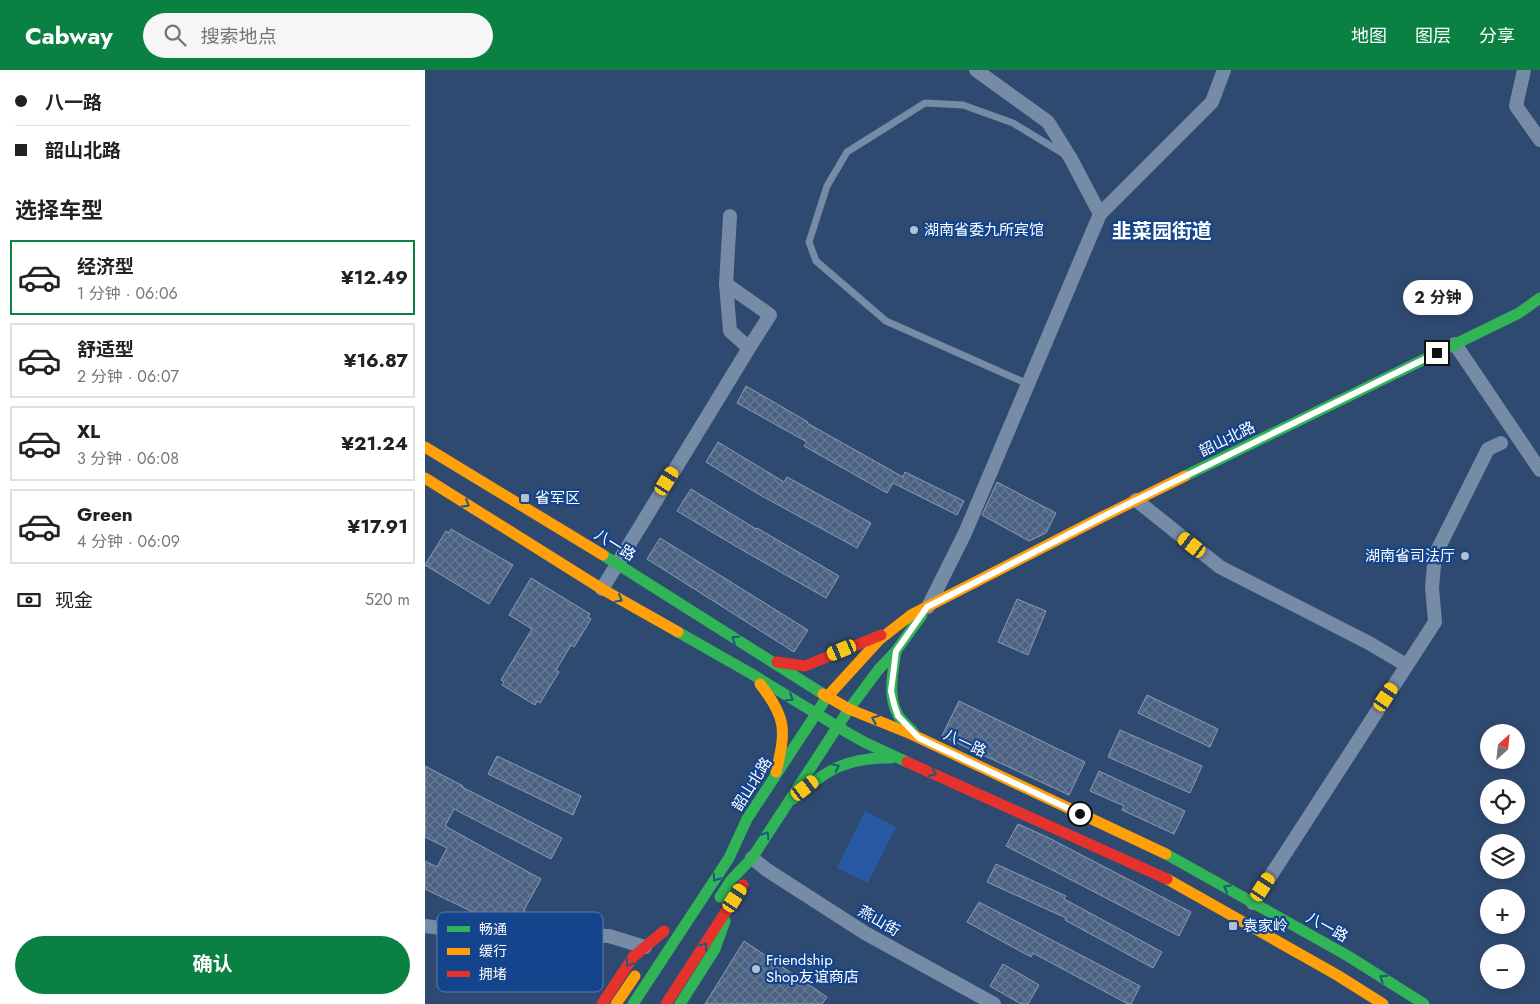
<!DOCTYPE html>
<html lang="zh">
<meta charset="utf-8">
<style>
body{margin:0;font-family:Jost,"Noto Sans SC",sans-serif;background:#f6f6f6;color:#222;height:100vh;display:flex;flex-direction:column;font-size:19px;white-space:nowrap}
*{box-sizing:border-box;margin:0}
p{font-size:16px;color:#767676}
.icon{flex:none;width:28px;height:28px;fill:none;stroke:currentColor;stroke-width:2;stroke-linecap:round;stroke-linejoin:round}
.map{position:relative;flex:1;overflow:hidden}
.sheet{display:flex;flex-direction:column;background:#fff;width:425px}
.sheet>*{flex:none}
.banner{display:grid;align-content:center;height:110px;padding:0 15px;background:#fff}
.needle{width:32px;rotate:27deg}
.buttons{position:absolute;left:1055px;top:654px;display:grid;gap:10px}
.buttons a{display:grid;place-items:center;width:45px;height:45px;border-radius:50%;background:#fff;box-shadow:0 2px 8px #0003;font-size:25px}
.end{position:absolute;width:22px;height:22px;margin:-11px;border:6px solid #fff;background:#111;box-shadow:0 0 0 2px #111}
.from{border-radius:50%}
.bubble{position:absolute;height:35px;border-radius:18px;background:#fff;box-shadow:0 2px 8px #0003;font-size:16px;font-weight:700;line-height:35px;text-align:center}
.car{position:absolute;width:15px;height:30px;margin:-15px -8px;border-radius:6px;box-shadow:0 0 4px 1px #0007;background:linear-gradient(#f5c518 24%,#345 0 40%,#f5c518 0 76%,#345 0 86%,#f5c518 0)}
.banner b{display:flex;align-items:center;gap:18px;height:48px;font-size:19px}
.banner b+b{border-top:1px solid #e0e0e0}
.banner i{width:12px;height:12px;background:#222}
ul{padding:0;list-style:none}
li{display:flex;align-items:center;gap:15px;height:75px;margin:0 10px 8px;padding:0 5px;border:2px solid #e0e0e0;border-radius:0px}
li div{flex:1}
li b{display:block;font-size:19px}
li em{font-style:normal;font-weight:700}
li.selected{border-color:#0b8043}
li>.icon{width:45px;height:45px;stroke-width:1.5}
h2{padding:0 15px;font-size:22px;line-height:60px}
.pay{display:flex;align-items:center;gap:12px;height:55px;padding:0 15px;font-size:19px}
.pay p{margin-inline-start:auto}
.button{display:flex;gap:10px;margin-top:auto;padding:10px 15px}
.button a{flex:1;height:58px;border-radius:30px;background:#0b8043;color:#fff;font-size:20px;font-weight:700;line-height:58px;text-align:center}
header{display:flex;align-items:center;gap:30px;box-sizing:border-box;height:70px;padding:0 25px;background:#0b8043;color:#fff}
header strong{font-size:24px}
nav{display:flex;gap:28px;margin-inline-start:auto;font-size:18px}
.search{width:350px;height:45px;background:#f6f6f6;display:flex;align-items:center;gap:12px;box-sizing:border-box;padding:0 18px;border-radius:28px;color:#767676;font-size:19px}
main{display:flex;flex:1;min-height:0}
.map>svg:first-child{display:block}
</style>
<header>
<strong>Cabway</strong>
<div class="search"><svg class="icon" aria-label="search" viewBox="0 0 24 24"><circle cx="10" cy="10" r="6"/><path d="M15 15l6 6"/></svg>搜索地点</div>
<nav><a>地图</a><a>图层</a><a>分享</a></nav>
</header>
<main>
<section class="sheet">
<div class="banner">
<b><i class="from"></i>八一路</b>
<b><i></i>韶山北路</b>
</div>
<h2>选择车型</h2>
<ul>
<li class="selected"><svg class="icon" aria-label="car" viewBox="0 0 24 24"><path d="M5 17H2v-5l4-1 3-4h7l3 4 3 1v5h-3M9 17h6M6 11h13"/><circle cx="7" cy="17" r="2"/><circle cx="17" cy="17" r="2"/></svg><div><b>经济型</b><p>1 分钟 · 06:06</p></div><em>¥12.49</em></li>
<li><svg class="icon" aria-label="car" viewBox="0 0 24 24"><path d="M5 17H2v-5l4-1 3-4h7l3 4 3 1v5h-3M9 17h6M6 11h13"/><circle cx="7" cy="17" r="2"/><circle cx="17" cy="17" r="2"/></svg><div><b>舒适型</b><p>2 分钟 · 06:07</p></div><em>¥16.87</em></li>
<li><svg class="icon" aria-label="car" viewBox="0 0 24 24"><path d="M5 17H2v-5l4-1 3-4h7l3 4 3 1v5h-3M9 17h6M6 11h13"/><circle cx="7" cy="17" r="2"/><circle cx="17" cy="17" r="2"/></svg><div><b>XL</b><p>3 分钟 · 06:08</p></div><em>¥21.24</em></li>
<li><svg class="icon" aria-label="car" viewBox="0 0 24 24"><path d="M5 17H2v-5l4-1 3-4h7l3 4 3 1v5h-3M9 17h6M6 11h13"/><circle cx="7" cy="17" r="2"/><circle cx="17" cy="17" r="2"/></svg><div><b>Green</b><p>4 分钟 · 06:09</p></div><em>¥17.91</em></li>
</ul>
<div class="pay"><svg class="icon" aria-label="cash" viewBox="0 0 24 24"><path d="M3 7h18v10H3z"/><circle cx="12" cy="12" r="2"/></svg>现金<p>520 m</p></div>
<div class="button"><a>确认</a></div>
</section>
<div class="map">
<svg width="1115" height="934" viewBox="0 0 1115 934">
<defs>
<pattern id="building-cross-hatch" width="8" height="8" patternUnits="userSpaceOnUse" patternTransform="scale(1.25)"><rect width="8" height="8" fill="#4c6282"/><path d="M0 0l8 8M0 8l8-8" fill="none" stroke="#677a95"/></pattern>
</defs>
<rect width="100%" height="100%" fill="#2f4a71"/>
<!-- pitch -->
<polygon fill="#275aa3" points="440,741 471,757 443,813 412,798"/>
<!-- building -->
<g fill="url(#building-cross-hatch)" stroke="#8b9bb3">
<polygon points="321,316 383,352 382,353 478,407 480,402 539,431 532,445 468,413 462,423 379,376 382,372 312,333"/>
<polygon points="293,372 359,412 362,407 446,453 432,478 335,425 281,392"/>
<polygon points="572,412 631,443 621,463 604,471 557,445"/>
<polygon points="266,419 331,459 332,458 414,506 401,528 307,474 252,441"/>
<polygon points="26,459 88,495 64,534 0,495 21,461 24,463"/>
<polygon points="235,468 383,560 369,582 222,489"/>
<polygon points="106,508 165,544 163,547 166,549 149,577 146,575 131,600 134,602 115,633 112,631 110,635 77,615 79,612 76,610 107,559 84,545"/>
<polygon points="592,529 621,541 603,585 573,572"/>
<polygon points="722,625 793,659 785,677 713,643"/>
<polygon points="534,631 660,692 644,725 517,666"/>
<polygon points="695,660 777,696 765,723 683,687"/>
<polygon points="72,686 156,726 148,745 63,704"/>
<polygon points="0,696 38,716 37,717 137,768 126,789 29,739 20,756 116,809 99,840 100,840 92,856 79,857 0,819 0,791 12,797 22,778 0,767"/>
<polygon points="674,701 760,741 749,764 697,740 699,736 665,721"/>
<polygon points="593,754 622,767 766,842 754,866 581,776"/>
<polygon points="571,794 641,826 639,829 737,882 728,898 640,850 641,848 562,812"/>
<polygon points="554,832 715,916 706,934 703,934 608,883 606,887 542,852"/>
<polygon points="319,871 402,927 397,934 280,934"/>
<polygon points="578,894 614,915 603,934 596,934 565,916"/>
</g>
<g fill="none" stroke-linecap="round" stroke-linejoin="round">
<!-- lane -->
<polyline stroke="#768ba5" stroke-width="7" points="603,314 461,251 391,191 384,172 402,116 422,82 500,33 538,35 588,53 639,84"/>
<!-- street -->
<g stroke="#768ba5" stroke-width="14">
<polyline points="551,0 623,52 646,89 675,144"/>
<polyline points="1099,0 1091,36 1115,70"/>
<polyline points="305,146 301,214 305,261 324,278"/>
<polyline points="1030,274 1115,400"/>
<polyline points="711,430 795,497 944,573 981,595"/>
<polyline points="177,519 324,278 345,245 301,214"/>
<polyline points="503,537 540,463 675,144 787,32 799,0"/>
<polyline points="327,788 342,800 440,863 569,934"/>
<polyline points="828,833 1010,552 1007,517 1010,485 1063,379 1076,373"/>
<polyline points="0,856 74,866 119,864 184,866 220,877"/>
</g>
<!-- fast -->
<g stroke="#30b455" stroke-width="11">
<polyline points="760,406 1094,243 1115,228"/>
<polyline points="178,485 398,624"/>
<polyline points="253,562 325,603 423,663 441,673 482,692"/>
<path d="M471,581C468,601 462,626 473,645C477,652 484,657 489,663"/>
<polyline points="424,639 454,599 471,581 497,545"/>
<path d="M368,729C401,700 421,687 466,688"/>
<polyline points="741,784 923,886 999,934"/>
<polyline points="295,827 306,810 327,788 424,639"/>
<polyline points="208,934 304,788 322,749 402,627"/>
<polyline points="255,934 290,879 300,851"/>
</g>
<!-- slow -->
<g stroke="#ff9f0a" stroke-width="11">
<polyline points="0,377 178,485"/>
<polyline points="0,408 177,519 253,562"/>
<path d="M335,614C362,648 361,661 351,702"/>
<polyline points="398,624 424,639 486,664 741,784"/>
<polyline points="402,627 454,570 486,545 675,448 760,406"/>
<polyline points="742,809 912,905 958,934"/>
<polyline points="191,934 210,906"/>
</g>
<!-- jam -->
<g stroke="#e5322d" stroke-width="11">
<polyline points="352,592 380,596 456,565"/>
<polyline points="482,692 742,809"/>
<polyline points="177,934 208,887 239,861"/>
<polyline points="241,934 318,815"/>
</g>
</g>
<!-- one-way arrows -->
<defs><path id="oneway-chevron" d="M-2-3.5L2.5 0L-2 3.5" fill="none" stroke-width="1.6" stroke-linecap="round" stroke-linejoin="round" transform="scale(1.25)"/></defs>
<g stroke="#1a5a81">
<use href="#oneway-chevron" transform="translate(41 434) rotate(32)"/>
<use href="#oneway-chevron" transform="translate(194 529) rotate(29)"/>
<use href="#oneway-chevron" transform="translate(310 569) rotate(-148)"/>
<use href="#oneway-chevron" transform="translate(365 628) rotate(32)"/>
<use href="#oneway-chevron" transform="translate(450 649) rotate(-158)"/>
<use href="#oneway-chevron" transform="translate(411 697) rotate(-26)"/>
<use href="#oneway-chevron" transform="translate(508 703) rotate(24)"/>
<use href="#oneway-chevron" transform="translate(341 765) rotate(-58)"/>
<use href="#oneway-chevron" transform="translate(291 808) rotate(123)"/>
<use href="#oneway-chevron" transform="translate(802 818) rotate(-151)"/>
<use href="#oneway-chevron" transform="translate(279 876) rotate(-57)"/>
<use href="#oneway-chevron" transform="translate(204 893) rotate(124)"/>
<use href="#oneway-chevron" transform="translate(958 908) rotate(-147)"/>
</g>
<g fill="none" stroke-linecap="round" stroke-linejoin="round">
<!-- route -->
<polyline stroke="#fff" stroke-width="6" points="655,744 494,668 473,646 469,634 466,621 471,581 502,537 687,442 1012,283"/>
</g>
<!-- markers -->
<g fill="#b6c0cd" stroke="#14448c" stroke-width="2">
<circle cx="489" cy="160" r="5"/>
<rect x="95" y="423" width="10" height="10" rx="2.5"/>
<circle cx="1040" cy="486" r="5"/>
<rect x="803" y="851" width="10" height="10" rx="2.5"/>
<circle cx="331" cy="899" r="5"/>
</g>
<g text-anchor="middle" stroke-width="4.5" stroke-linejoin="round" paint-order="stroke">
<!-- poi labels -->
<g font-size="15" fill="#fff" stroke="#14448c" text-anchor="start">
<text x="499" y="165">湖南省委九所宾馆</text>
<text x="110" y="433">省军区</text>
<text x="1030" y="491" text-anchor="end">湖南省司法厅</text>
<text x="818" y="861">袁家岭</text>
<text x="341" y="895">Friendship<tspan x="341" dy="17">Shop友谊商店</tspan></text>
</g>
<!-- street labels -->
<g font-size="15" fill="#fff" stroke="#14448c">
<text transform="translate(802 369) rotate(-26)" y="5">韶山北路</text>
<text transform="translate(190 475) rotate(32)" y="5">八一路</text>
<text transform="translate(540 673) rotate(25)" y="5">八一路</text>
<text transform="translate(327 714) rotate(-58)" y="5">韶山北路</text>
<text transform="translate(454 851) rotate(30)" y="5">燕山街</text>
<text transform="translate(902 857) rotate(29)" y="5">八一路</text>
</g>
<!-- district labels -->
<g font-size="20" font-weight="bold" fill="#fff" stroke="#14448c">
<text x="737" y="168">韭菜园街道</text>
</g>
</g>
<!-- legend -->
<rect x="12" y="842" width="166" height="80" rx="8" fill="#14448c" stroke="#5a7cae" stroke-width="1"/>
<rect x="22" y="856" width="23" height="6" fill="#30b455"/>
<rect x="22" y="878" width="23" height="7" fill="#ff9f0a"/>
<rect x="22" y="901" width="23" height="6" fill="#e5322d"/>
<g font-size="14" fill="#fff">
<text x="54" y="864">畅通</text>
<text x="54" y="886">缓行</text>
<text x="54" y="909">拥堵</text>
</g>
</svg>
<div class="buttons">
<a><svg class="needle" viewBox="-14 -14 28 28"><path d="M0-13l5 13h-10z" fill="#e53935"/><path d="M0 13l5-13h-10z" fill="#767676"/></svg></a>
<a><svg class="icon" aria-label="locate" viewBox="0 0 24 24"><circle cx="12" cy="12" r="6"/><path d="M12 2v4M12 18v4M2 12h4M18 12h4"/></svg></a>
<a><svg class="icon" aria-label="layers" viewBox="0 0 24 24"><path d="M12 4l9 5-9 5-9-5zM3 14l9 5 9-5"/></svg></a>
<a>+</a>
<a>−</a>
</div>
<i class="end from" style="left:655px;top:744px"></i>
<i class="end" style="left:1012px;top:283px"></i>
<div class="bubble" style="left:978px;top:210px;width:70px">2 分钟</div>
<i class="car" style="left:242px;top:411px;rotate:32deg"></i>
<i class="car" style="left:767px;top:475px;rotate:308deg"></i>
<i class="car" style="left:417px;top:580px;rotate:248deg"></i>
<i class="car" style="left:961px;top:627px;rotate:33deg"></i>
<i class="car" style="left:380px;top:718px;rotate:52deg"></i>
<i class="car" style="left:838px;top:817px;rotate:33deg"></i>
<i class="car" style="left:310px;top:828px;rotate:33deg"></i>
</div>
</main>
